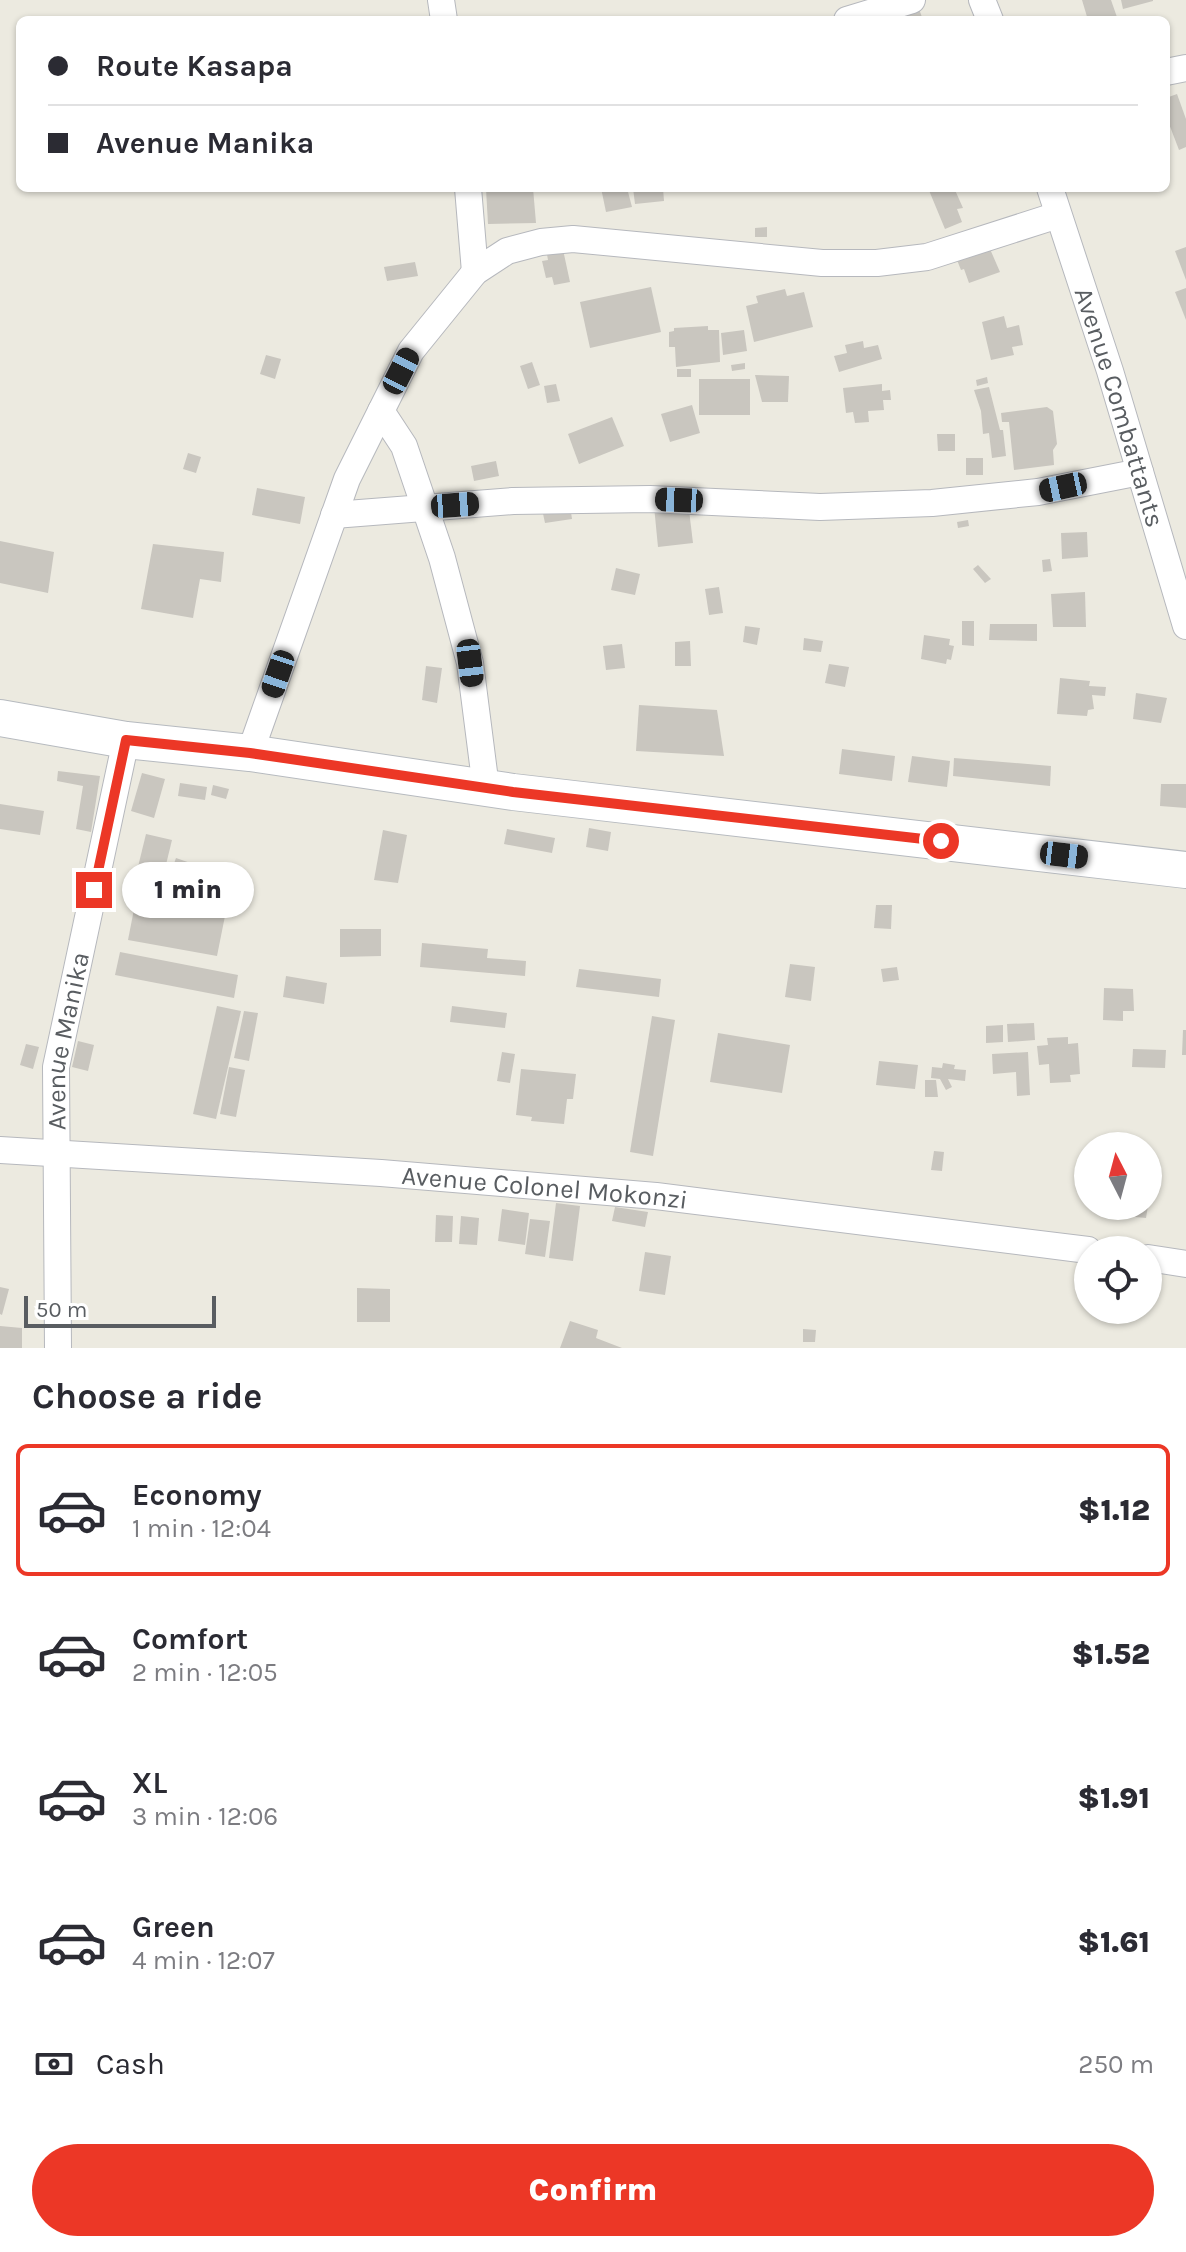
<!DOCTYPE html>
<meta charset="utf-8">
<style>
body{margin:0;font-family:Karla,sans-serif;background:#f2f2f3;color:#2b2b33;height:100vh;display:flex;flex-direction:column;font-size:30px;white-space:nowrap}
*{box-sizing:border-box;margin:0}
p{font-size:26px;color:#7c7c81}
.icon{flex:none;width:44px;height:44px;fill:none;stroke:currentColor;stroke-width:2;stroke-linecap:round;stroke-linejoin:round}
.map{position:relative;height:1348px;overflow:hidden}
.panel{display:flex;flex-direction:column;background:#fff;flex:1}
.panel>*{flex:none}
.guide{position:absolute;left:16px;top:16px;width:1154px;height:176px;border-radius:12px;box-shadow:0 2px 6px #0004;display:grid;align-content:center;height:176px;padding:0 32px;background:#fff}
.needle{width:52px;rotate:354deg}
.fabs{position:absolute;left:1074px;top:1132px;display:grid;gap:16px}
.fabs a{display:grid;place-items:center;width:88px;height:88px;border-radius:50%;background:#fff;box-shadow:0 2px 6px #0004;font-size:40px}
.scale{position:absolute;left:24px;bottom:20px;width:192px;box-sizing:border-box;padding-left:8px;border:4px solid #595d61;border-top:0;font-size:22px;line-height:28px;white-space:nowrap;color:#595d61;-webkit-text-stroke:6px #fff;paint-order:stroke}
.end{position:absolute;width:36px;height:36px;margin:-18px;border:10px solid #ec3726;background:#fff;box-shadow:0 0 0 4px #fff}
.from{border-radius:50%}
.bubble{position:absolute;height:56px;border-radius:28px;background:#fff;box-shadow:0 2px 6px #0004;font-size:26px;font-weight:800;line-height:56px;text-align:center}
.car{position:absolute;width:24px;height:48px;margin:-24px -12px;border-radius:10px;box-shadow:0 0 6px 2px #0007;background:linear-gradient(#222 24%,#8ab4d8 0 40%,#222 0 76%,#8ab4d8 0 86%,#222 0)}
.guide b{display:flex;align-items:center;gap:28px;height:76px;font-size:30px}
.guide b+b{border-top:2px solid #e1e1e2}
.guide i{width:20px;height:20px;background:#2b2b33}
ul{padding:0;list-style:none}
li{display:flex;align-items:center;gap:24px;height:132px;margin:0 16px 12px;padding:0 16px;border:4px solid transparent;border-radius:12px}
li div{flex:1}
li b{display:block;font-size:30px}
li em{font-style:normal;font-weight:800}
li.selected{border-color:#ec3726}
li>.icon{width:72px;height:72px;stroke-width:1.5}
h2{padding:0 32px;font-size:36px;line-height:96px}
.pay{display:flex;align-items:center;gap:20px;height:88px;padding:0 32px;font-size:30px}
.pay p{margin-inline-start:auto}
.primary-button{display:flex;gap:16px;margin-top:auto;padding:16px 32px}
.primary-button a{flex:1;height:92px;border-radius:48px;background:#ec3726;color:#fff;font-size:32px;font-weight:800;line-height:92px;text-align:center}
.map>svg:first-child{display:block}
</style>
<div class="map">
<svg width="1186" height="1348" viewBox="0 0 1186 1348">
<rect width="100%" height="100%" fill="#eceae0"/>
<!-- building -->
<g fill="#c9c6bf">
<polygon points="1082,0 1111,0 1118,20 1088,20"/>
<polygon points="1121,0 1153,0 1153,1 1123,9"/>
<polygon points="918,6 923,20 875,20"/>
<polygon points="1177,94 1186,119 1186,147 1179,150 1166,116 1166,98"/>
<polygon points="512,188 533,188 536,223 488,224 486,189"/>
<polygon points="601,188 627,188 632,207 606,212"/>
<polygon points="633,188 663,188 664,201 635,204"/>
<polygon points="928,188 955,190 963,208 957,209 962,222 945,229"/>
<polygon points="767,227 767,237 755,237 755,228"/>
<polygon points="562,245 570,282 554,285 552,277 546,278 542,261 548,260 546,249"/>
<polygon points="1186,247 1186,280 1175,251"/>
<polygon points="990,249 1000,272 969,283 964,269 961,270 957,260"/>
<polygon points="415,262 418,276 387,281 384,267"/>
<polygon points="651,287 661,332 590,348 580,302"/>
<polygon points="1186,288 1186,320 1175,292"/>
<polygon points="785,289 787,296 804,292 813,327 754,342 746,306 758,303 756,296"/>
<polygon points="1004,316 1007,328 1019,325 1023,345 1012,347 1014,355 991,360 982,322"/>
<polygon points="708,326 708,330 719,330 720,362 676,367 675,347 669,347 669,332 674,331 674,328"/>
<polygon points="744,330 747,351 723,355 721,333"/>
<polygon points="863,341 864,348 878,345 882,359 839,372 834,356 847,353 845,345"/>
<polygon points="266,355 281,359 275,379 260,374"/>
<polygon points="532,362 540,385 528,389 520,366"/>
<polygon points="745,363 745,369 732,371 731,365"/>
<rect x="677" y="369" width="14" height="8"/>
<polygon points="755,375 789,376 788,402 762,402"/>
<polygon points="987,377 988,383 977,386 976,380"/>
<rect x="699" y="379" width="51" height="36"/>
<polygon points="556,384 560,401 547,403 544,386"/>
<polygon points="882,384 882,391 890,390 891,400 883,400 884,410 868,411 869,422 855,423 853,412 846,413 843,388"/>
<polygon points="989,387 1000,430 1003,430 1006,456 992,458 989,433 983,434 981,411 974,390"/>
<polygon points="692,405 700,433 670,442 661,414"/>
<polygon points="1047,407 1053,411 1057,444 1053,450 1054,465 1014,470 1009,422 1002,422 1001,413"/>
<polygon points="612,417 624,446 579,464 568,434"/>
<polygon points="937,434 955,434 955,451 938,451"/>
<polygon points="188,453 201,457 196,473 183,469"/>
<rect x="966" y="458" width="17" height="17"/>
<polygon points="496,461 499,476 474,481 471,466"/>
<polygon points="257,488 305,497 300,524 252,515"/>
<polygon points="570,505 572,519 545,523 542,509"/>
<polygon points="654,506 689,510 693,543 658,547"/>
<polygon points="968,520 969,526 958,528 957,522"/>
<polygon points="1087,532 1088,557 1062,559 1061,533"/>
<polygon points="0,541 54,552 48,593 0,583"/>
<polygon points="153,544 224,552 221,582 200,579 193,618 141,609"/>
<polygon points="1050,559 1052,571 1043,572 1042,560"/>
<polygon points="978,565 991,579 985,583 973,569"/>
<polygon points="616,568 640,574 635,595 611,590"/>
<polygon points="719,587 723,613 709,615 705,589"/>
<polygon points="1085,592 1086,627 1053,627 1051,594"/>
<polygon points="962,621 974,621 974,646 962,645"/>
<polygon points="990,624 1037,624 1037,641 989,640"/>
<polygon points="745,626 760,628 757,645 743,642"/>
<polygon points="924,635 950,639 949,645 954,646 951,660 947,659 946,664 921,659"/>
<polygon points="804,638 823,641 821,652 803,650"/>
<polygon points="690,641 691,666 675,666 675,642"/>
<polygon points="622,644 625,668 606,670 603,646"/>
<polygon points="829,664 849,667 845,687 825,683"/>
<polygon points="426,666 442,668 437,703 422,700"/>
<polygon points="1060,678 1090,681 1089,686 1106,687 1105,696 1092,695 1094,709 1088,710 1087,716 1057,714"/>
<polygon points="1136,693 1167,698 1161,723 1133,719"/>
<polygon points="639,705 717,710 724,756 636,751"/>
<polygon points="842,749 895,756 892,781 839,774"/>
<polygon points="912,756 950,761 947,787 908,782"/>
<polygon points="954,758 1051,766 1050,786 953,776"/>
<polygon points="58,771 100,776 91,832 76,829 83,786 57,781"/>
<polygon points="142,773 165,779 154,818 131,811"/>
<polygon points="180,783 207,787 205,800 178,796"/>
<polygon points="1161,784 1186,784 1186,808 1160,806"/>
<polygon points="213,785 229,789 226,799 211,795"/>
<polygon points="0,804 44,811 40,835 0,829"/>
<polygon points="589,828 611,832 608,851 586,847"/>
<polygon points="507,829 555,838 552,853 504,844"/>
<polygon points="383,830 407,835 398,883 374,880"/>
<polygon points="146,834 172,840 161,885 135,879"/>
<polygon points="176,858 202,867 191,896 166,887"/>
<polygon points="136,899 225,916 217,956 128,940"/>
<polygon points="876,905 892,905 891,929 874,928"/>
<polygon points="340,929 381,929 381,956 340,957"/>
<polygon points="422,943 488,949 487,958 526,961 525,976 420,967"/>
<polygon points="120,952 238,975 234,998 115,975"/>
<polygon points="790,964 815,967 811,1001 785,997"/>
<polygon points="897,967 899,980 883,982 881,969"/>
<polygon points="579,969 661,979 659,997 576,987"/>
<polygon points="286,976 327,983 324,1004 283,997"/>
<polygon points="1104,988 1133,989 1134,1011 1123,1011 1123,1021 1103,1020"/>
<polygon points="217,1006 241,1011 216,1119 193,1114"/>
<polygon points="452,1006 507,1013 505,1028 450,1022"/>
<polygon points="244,1011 258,1013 249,1061 234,1058"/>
<polygon points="652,1016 675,1020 653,1156 630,1152"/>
<polygon points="1034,1023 1035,1040 1008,1042 1007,1024"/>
<polygon points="1003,1025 1003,1042 986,1043 986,1026"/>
<polygon points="1183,1030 1186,1030 1186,1055 1182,1055"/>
<polygon points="718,1033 790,1045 782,1093 710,1082"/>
<polygon points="1068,1037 1068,1044 1078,1043 1080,1074 1070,1075 1071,1082 1050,1083 1049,1064 1039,1065 1037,1046 1048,1045 1047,1038"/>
<polygon points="78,1041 94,1045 88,1071 72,1067"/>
<polygon points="26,1044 39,1047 33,1069 20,1065"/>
<polygon points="1133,1049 1166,1050 1165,1068 1132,1067"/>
<polygon points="502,1052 515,1054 510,1083 497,1081"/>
<polygon points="1028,1052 1030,1095 1017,1096 1016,1072 993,1074 992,1054"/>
<polygon points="879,1061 918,1065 915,1089 876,1085"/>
<polygon points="943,1063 955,1065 954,1069 966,1070 965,1081 948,1079 952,1087 946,1090 940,1079 931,1078 932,1067 942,1068"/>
<polygon points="229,1067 245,1070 236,1117 220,1114"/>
<polygon points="521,1069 576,1074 573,1099 567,1099 564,1124 531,1121 532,1117 516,1115"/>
<polygon points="925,1080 936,1080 938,1097 925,1097"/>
<polygon points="934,1151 944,1152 942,1171 931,1170"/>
<polygon points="556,1203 580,1206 573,1261 549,1258"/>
<polygon points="1115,1206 1148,1206 1146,1218 1114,1215"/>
<polygon points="615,1207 648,1212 645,1227 612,1221"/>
<polygon points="502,1209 529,1213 525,1245 498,1241"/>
<polygon points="436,1215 453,1216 452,1242 435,1242"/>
<polygon points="461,1216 479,1218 477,1245 459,1244"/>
<polygon points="530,1219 550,1221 545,1257 525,1254"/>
<polygon points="645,1252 671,1256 665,1295 639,1291"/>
<polygon points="0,1287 9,1289 2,1315 0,1314"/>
<polygon points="357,1288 390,1289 390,1322 357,1322"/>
<polygon points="570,1321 598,1330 596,1338 622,1348 560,1348"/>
<polygon points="0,1326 22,1328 22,1348 0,1348"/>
<polygon points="803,1329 816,1330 815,1342 803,1342"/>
</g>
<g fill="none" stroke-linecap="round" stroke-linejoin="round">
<!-- minor casing -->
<g stroke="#b6b8bd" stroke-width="28">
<g id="minor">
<polyline points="441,0 444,20"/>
<polyline points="982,0 990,20"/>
<polyline points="847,20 912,0"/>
<polyline points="1166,72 1186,68"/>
<polyline points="468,188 475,272"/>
<path id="s1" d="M1050,188L1110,371L1186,626"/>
<polyline points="381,411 404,446 442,558 470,663 486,788"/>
<polyline points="334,515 513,501 650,499 820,507 932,503 1038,492 1140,472"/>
<polyline points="250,753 347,479 411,351 475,272 507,251 541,242 573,239 822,263 877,263 927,257 1058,215"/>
<path id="s2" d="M0,1150L381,1173L656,1196L1088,1250"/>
<polyline points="1148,1258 1186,1264"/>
<path id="s3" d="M58,1348L56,1067L126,740"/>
</g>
</g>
<!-- secondary casing -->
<g stroke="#b6babf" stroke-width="38">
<polyline id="secondary" points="0,718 126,740 250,753 513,792 1186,870"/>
</g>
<!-- minor -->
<use href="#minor" stroke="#fff" stroke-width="26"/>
<!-- secondary -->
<use href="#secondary" stroke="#fff" stroke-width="36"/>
</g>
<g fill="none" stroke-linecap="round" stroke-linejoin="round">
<!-- route -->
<polyline stroke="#ec3726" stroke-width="10" points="94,890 126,740 250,753 513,792 941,841"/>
</g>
<g text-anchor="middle" stroke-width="6" stroke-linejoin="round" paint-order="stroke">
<!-- street labels -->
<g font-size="26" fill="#595d61" stroke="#fff">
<text dy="9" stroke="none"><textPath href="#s1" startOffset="230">Avenue Combattants</textPath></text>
<text dy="9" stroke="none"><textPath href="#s3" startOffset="308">Avenue Manika</textPath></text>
<text dy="9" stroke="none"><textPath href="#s2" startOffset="546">Avenue Colonel Mokonzi</textPath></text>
</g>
</g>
</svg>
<div class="fabs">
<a><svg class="needle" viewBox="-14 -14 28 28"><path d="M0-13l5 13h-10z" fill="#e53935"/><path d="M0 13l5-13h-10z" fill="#7c7c81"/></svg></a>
<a><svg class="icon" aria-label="locate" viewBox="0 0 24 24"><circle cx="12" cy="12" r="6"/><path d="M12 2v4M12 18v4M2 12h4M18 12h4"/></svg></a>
</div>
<div class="scale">50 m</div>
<i class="end from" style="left:941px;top:841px"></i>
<i class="end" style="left:94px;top:890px"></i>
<div class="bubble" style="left:122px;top:862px;width:132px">1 min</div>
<i class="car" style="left:401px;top:371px;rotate:27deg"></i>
<i class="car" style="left:1063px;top:487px;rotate:258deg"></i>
<i class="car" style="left:679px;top:500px;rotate:272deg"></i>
<i class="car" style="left:455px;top:505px;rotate:86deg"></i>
<i class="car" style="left:470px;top:663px;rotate:173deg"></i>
<i class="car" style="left:278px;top:674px;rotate:199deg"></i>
<i class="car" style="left:1064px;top:855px;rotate:97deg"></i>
<div class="guide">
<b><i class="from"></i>Route Kasapa</b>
<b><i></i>Avenue Manika</b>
</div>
</div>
<section class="panel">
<h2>Choose a ride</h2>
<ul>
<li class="selected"><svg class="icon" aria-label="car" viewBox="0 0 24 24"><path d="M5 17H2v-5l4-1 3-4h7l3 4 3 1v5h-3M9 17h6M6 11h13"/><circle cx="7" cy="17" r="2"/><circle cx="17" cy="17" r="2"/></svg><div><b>Economy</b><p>1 min · 12:04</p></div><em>$1.12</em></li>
<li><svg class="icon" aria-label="car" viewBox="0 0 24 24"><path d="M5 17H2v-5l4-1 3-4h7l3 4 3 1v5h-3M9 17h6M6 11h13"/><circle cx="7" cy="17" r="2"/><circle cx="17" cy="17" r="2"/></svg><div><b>Comfort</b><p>2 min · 12:05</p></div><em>$1.52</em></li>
<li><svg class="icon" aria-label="car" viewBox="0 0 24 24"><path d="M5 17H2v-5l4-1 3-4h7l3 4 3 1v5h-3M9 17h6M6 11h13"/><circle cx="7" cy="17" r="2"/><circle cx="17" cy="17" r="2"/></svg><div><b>XL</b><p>3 min · 12:06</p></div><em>$1.91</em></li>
<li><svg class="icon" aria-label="car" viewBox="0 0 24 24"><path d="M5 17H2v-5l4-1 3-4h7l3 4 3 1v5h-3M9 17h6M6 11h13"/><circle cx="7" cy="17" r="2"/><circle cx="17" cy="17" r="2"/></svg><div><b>Green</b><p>4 min · 12:07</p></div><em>$1.61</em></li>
</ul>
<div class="pay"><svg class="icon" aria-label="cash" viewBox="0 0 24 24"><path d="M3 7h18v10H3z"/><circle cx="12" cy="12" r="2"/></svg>Cash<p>250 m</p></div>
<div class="primary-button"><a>Confirm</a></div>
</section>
